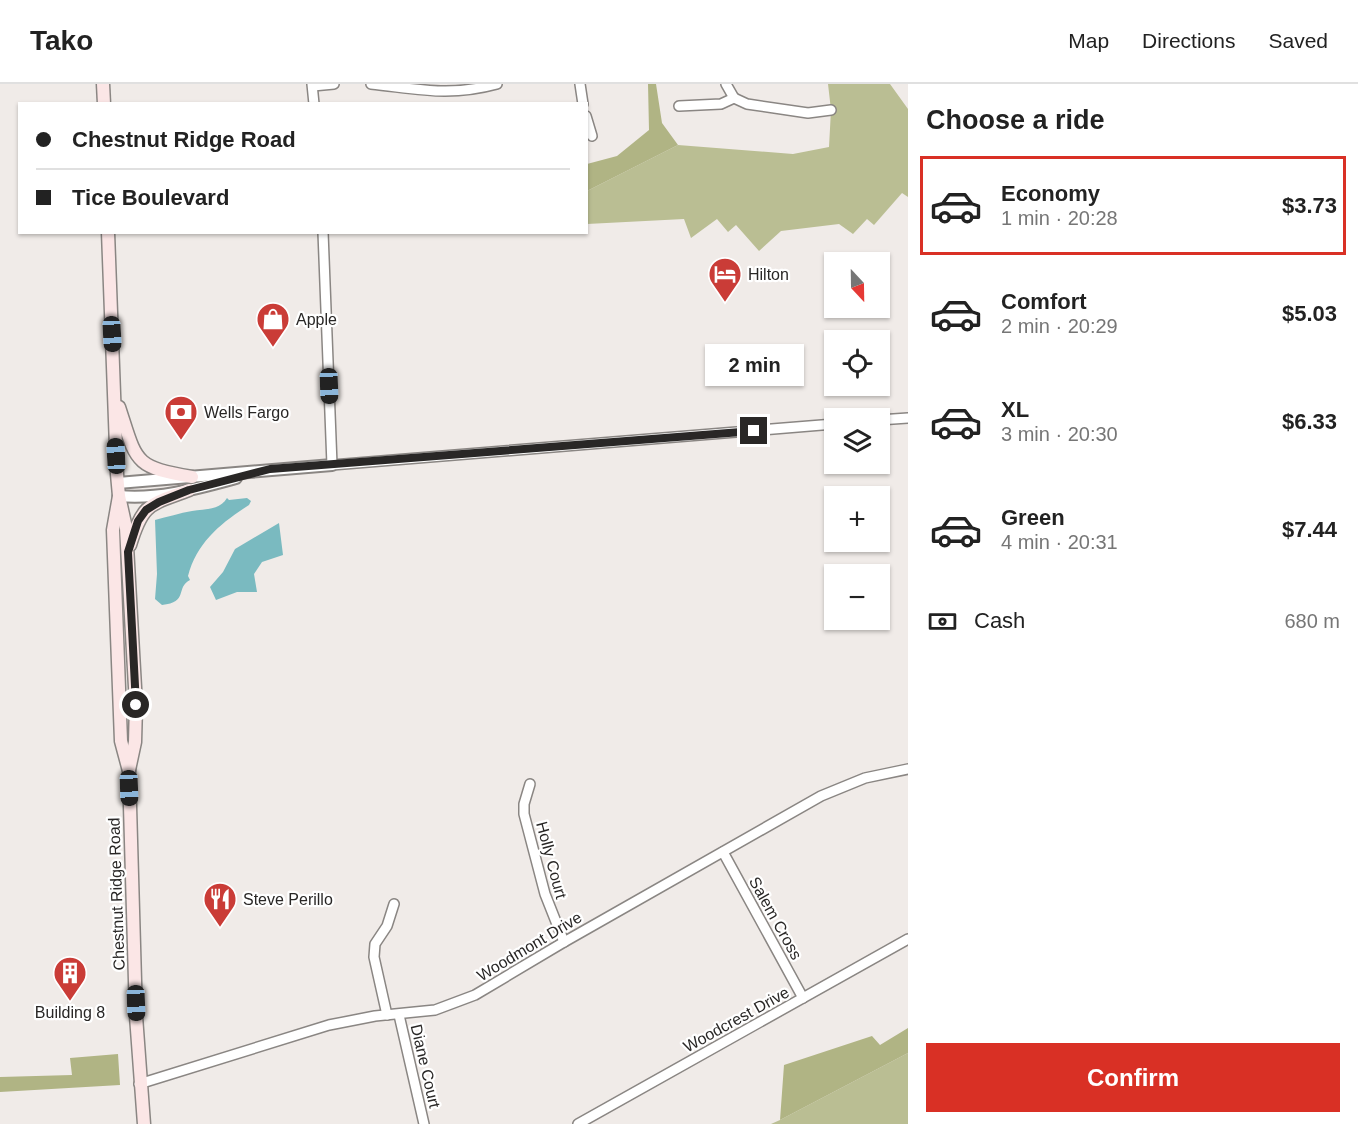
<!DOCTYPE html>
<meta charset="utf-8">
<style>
body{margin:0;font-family:Helvetica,sans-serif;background:#f6f6f6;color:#222;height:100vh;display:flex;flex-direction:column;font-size:22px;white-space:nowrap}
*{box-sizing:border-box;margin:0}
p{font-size:20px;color:#767676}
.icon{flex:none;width:33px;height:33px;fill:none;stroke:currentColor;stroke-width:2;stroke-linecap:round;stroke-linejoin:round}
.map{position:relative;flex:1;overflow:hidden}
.sheet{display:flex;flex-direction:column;background:#fff;width:450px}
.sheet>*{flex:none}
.hud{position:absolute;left:18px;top:18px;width:570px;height:132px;border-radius:0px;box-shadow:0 2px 4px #0004;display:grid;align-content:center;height:132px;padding:0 18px;background:#fff}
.needle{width:39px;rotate:158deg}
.fabs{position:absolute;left:824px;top:168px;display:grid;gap:12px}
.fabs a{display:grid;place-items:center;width:66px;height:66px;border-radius:0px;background:#fff;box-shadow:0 2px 4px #0004;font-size:30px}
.end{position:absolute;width:27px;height:27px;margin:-14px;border:8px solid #292726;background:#fff;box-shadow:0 0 0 3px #fff}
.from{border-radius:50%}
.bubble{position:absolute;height:42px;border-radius:0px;background:#fff;box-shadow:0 2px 4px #0004;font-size:20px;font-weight:600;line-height:42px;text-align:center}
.car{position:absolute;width:18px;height:36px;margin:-18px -9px;border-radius:8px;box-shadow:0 0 4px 2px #0007;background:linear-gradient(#222 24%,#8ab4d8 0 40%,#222 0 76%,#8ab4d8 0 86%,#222 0)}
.hud b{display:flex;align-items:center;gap:21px;height:57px;font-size:22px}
.hud b+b{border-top:2px solid #e0e0e0}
.hud i{width:15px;height:15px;background:#222}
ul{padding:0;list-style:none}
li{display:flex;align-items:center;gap:18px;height:99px;margin:0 12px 9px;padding:0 6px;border:3px solid transparent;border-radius:0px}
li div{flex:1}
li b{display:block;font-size:22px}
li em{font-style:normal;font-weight:600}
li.on{border-color:#d93025}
li>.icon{width:54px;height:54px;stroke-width:1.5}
h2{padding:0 18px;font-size:27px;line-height:72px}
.pay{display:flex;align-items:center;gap:15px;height:66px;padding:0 18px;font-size:22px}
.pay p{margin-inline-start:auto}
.cta{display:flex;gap:12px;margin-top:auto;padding:12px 18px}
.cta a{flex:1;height:69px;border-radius:0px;background:#d93025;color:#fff;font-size:24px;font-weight:600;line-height:69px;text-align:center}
header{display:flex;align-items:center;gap:36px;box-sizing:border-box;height:84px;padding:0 30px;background:#fff;border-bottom:2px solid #e0e0e0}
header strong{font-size:28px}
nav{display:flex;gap:33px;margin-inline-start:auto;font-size:21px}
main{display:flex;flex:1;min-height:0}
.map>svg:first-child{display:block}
</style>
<header>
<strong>Tako</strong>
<nav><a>Map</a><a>Directions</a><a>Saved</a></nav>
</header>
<main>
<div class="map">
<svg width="908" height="1040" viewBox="0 0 908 1040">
<rect width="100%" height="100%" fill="#f0ebe8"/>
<!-- green -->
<g fill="#babe93">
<polygon points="828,0 890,0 908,25 908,113 902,109 874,141 867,135 853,150 839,140 781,147 759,167 736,141 728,148 717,135 691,154 684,135 587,140 587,107 678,61 793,70 829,63 831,26"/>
<polygon points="908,969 908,1040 771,1040 780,1036"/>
</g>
<!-- forest -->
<g fill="#b0b484">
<polygon points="648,0 656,0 662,39 678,61 587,107 587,80 617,72 649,46"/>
<polygon points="908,944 908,969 780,1036 784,981 872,952 880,961"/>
<polygon points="118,970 120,1001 0,1008 0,993 72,991 70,974"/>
</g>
<!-- water -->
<g fill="#7abac0">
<path d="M227,414L229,416L247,414L251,417L249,421C221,439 197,458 188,492L190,496C175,504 189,518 162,521L155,515L157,490L155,436C167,433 180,429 192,427C205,425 220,426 227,414Z"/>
<polygon points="279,439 283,471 262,478 254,490 257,508 237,508 216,516 210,503 223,488 235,465"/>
</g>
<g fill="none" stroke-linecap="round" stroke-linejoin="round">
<!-- minor casing -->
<g stroke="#8a8683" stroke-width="12">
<g id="minor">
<polyline points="312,0 314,20"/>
<path d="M371,0C419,5 449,13 497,0"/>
<polyline points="580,0 583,20"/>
<polyline points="726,0 734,14"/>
<polyline points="313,2 334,0"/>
<polyline points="679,22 721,20 734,14 747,20 808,29 831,26"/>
<polyline points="586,32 592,52"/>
<polyline points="323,148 332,381 834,340"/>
<polyline points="879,336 908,334"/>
<polyline points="530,700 524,720 524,730 545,810 564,858"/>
<polyline points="723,768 803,914"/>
<polyline points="387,931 374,873 375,860 387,842 394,820"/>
<polyline points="399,931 424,1040"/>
<polyline points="139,1000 329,941 375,932 435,926 475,911 564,858 821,712 865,694 908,685"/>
<polyline points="578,1040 908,855"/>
</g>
</g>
<!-- tertiary casing -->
<g stroke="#8a8683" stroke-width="14">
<g id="tertiary">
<polyline points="118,399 332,381"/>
<path d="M119,412C158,416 199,404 236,394"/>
</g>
</g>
<!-- secondary casing -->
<g stroke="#8a8683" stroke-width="15">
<g id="secondary">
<polyline points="103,0 104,20"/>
<polyline points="108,148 117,390 119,412 126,444 136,621 135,658 129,686"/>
<path d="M119,323C137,378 133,383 192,393"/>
<polyline points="119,412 113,446 121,657 129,687 136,932 144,1040"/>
<path d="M130,461C143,418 150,421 189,406"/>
</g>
</g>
<!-- minor -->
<use href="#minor" stroke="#fff" stroke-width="9"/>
<!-- tertiary -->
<use href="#tertiary" stroke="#fff" stroke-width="10"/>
<!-- secondary -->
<use href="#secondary" stroke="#fbe6e6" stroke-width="12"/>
</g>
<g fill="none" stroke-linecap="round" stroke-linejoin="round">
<!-- route -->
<polyline stroke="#292726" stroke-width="8" points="136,621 128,468 138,437 146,426 159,418 189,406 270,385 754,347"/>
</g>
<!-- icons -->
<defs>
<g id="hotel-pin" transform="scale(1.725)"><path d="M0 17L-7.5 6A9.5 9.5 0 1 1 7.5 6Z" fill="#ca3c37" stroke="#fff"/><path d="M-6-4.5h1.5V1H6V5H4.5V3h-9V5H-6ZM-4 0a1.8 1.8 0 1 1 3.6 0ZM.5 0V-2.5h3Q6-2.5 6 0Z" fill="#fff"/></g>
<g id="shop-pin" transform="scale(1.725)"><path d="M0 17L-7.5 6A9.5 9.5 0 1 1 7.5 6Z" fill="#ca3c37" stroke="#fff"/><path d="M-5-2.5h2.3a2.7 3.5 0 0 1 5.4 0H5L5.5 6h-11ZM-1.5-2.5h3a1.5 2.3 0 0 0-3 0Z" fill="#fff"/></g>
<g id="bank-pin" transform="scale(1.725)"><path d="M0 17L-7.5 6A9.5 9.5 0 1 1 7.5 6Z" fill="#ca3c37" stroke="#fff"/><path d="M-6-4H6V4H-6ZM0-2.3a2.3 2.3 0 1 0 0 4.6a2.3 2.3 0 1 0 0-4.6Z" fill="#fff"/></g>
<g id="restaurant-pin" transform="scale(1.725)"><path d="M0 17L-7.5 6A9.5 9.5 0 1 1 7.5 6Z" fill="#ca3c37" stroke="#fff"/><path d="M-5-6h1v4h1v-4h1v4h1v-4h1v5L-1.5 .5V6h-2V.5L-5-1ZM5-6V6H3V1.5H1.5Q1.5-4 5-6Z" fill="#fff"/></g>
<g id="building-pin" transform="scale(1.725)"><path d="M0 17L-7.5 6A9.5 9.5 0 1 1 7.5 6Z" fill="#ca3c37" stroke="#fff"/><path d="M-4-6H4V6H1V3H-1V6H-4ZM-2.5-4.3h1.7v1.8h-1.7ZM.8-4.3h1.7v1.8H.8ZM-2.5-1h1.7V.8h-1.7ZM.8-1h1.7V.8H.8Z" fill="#fff"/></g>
</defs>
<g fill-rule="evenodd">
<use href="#hotel-pin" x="725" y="190"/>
<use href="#shop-pin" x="273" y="235"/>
<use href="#bank-pin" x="181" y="328"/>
<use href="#restaurant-pin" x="220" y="815"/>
<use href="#building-pin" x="70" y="889"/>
</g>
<g text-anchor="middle" stroke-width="4.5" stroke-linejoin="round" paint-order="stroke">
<!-- poi labels -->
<g font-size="16" fill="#292726" stroke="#fff" text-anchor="start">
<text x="748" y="196">Hilton</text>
<text x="296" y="241">Apple</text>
<text x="204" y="334">Wells Fargo</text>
<text x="243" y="821">Steve Perillo</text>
<text x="70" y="934" text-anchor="middle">Building 8</text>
</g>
<!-- street labels -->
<g font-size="16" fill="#292726" stroke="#fff">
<text transform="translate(552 776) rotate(75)" y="6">Holly Court</text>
<text transform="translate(116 810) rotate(-92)" y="6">Chestnut Ridge Road</text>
<text transform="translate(776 834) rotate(61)" y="6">Salem Cross</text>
<text transform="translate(529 862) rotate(-31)" y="6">Woodmont Drive</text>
<text transform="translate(736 935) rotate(-29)" y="6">Woodcrest Drive</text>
<text transform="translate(426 982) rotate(77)" y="6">Diane Court</text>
</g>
</g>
</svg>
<div class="fabs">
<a><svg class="needle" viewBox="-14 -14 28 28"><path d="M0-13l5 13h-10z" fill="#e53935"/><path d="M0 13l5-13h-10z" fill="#767676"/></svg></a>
<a><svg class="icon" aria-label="locate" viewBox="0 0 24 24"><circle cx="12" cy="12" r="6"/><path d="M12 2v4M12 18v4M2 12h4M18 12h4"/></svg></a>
<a><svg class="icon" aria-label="layers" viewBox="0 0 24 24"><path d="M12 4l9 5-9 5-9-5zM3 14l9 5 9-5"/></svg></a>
<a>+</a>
<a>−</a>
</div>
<i class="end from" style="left:136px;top:621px"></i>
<i class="end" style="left:754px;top:347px"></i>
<div class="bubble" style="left:705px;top:260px;width:99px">2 min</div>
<i class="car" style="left:112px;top:250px;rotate:177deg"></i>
<i class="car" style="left:329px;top:302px;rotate:178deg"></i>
<i class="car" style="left:116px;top:372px;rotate:357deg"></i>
<i class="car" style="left:129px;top:704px;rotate:178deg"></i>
<i class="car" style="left:136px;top:919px;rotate:178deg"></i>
<div class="hud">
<b><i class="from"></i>Chestnut Ridge Road</b>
<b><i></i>Tice Boulevard</b>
</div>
</div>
<section class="sheet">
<h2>Choose a ride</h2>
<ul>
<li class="on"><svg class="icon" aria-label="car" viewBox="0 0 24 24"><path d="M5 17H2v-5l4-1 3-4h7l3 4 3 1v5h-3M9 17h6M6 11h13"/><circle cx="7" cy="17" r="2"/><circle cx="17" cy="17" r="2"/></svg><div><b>Economy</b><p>1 min · 20:28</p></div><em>$3.73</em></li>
<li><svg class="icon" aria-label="car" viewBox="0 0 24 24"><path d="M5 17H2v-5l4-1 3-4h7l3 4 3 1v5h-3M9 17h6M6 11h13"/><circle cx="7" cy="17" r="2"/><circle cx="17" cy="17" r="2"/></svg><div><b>Comfort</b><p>2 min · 20:29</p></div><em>$5.03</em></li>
<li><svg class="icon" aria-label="car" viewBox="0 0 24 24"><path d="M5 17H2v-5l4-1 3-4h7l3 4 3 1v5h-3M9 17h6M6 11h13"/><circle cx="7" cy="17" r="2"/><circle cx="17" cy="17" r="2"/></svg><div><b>XL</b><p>3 min · 20:30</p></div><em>$6.33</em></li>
<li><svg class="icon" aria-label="car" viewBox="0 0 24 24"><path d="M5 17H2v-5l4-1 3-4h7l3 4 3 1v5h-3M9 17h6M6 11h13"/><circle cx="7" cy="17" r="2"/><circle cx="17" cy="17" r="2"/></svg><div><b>Green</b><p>4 min · 20:31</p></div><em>$7.44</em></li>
</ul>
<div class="pay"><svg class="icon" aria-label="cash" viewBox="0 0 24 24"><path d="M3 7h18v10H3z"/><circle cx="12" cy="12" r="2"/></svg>Cash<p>680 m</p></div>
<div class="cta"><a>Confirm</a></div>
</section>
</main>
